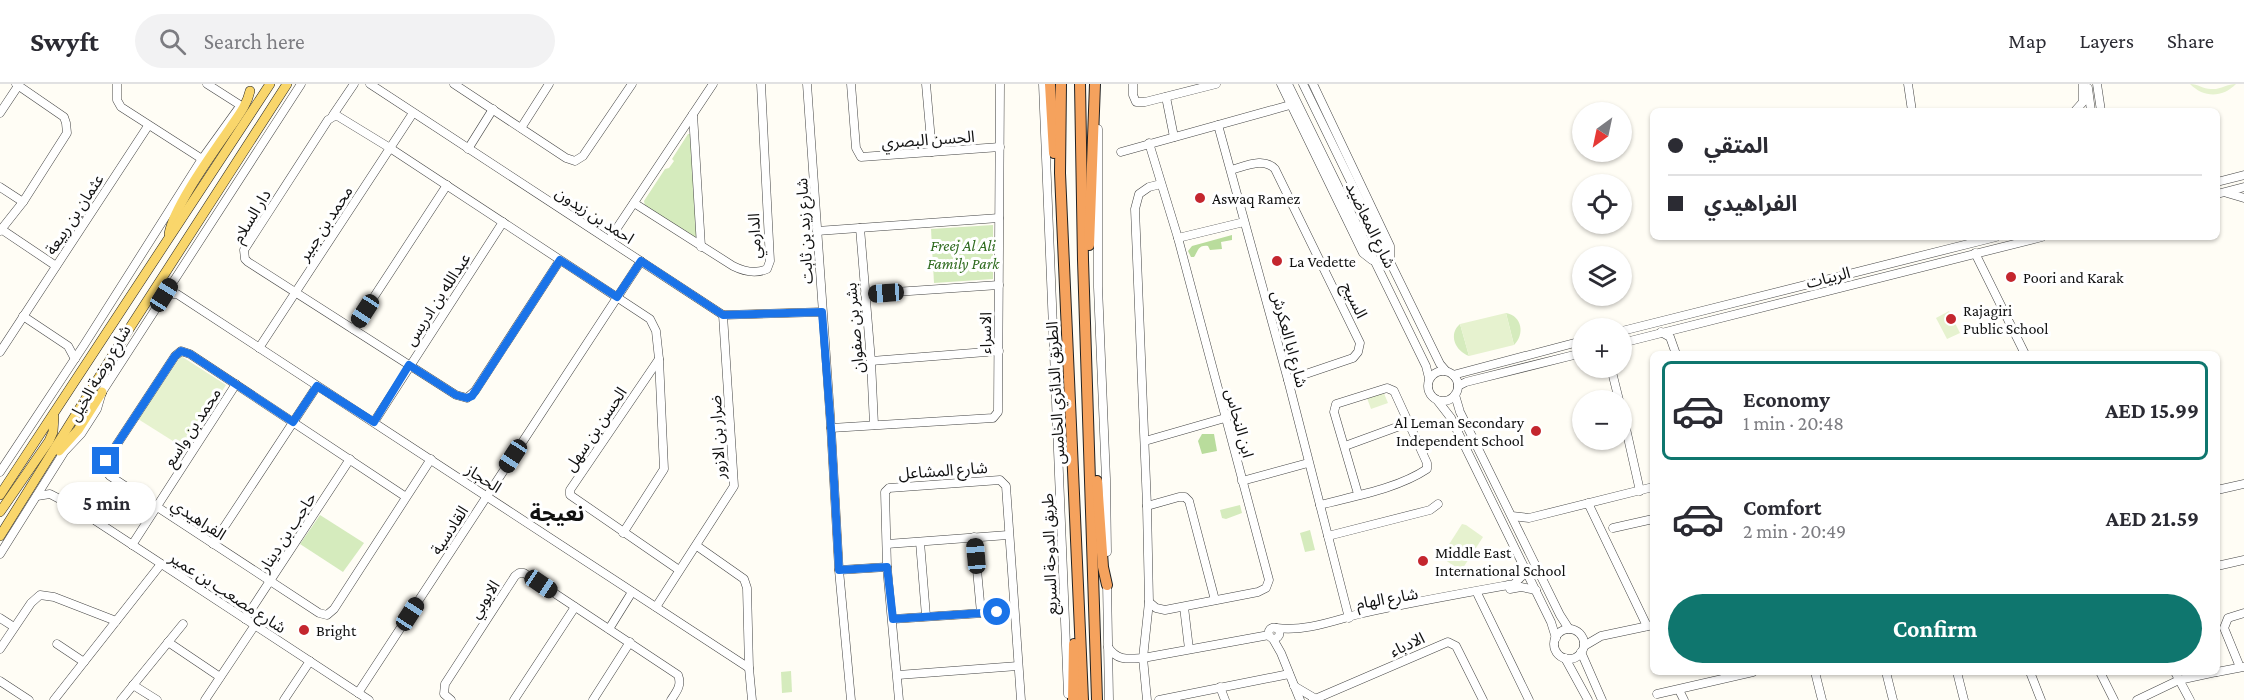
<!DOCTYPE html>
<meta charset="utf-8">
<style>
body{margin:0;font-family:"Crimson Pro","Noto Sans Arabic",serif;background:#f2f2f3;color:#2b2b33;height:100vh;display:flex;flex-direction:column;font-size:22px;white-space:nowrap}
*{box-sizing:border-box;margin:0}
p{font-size:20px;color:#7c7c81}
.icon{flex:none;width:33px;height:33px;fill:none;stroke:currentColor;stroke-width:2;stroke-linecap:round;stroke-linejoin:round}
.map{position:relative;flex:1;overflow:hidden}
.details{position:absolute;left:1650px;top:267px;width:570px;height:324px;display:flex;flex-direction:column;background:#fff;border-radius:9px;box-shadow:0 2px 4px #0004}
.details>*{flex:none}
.hud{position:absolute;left:1650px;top:24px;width:570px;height:132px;border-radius:9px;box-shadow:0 2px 4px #0004;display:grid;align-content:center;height:132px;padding:0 18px;background:#fff}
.needle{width:39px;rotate:213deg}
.controls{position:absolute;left:1572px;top:18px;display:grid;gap:12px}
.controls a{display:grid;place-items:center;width:60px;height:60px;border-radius:50%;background:#fff;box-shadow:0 2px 4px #0004;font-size:30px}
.end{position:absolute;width:27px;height:27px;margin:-14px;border:8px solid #1a73e8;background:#fff;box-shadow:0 0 0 3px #fff}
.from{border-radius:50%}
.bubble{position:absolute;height:42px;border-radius:21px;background:#fff;box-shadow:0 2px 4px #0004;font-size:20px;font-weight:700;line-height:42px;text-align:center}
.car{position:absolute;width:18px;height:36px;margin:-18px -9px;border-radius:8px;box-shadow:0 0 4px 2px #0007;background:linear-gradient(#222 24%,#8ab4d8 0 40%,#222 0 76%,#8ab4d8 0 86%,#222 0)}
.hud b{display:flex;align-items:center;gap:21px;height:57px;font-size:22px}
.hud b+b{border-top:2px solid #e1e1e2}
.hud i{width:15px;height:15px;background:#2b2b33}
ul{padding:10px 0 0;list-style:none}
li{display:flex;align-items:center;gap:18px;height:99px;margin:0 12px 9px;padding:0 6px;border:3px solid transparent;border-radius:9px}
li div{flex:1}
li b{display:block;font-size:22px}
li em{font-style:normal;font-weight:700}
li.on{border-color:#0f766e}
li>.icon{width:54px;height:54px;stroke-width:1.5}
.action{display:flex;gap:12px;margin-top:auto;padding:12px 18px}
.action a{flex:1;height:69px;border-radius:36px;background:#0f766e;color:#fff;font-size:24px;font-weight:700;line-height:69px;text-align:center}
header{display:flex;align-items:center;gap:36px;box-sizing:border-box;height:84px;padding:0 30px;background:#fff;border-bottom:2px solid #e1e1e2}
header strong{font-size:28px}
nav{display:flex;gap:33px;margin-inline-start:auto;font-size:21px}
.search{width:420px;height:54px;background:#f2f2f3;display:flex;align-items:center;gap:15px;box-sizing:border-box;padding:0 21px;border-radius:33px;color:#7c7c81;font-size:22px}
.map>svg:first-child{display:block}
</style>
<header>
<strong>Swyft</strong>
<div class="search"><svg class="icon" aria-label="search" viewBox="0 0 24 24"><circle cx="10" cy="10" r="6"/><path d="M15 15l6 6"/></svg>Search here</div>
<nav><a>Map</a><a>Layers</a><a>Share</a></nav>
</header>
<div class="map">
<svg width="2244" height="616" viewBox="0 0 2244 616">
<rect width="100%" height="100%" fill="#fffdf5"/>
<!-- green -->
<g fill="#d5ebbd">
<polygon points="688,50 693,50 697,157 645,122 644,117 665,85 669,84 674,77 672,75"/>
<polygon points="993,141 993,195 934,199 931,145"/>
<path d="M1506,229C1522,232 1525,250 1514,261Z"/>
<path d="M1460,240L1469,272C1455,267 1448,250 1460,240Z"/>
<polygon points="1240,421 1242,429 1226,435 1222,434 1220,426"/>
<polygon points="320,431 364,459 343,488 300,460"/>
<polygon points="1310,446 1315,466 1305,468 1300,449"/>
<polygon points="791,587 792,608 782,609 781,588"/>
</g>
<!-- forest -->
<g fill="#b9dc9c">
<path d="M1232,151V156L1221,158L1222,165L1210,166L1208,162C1198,161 1199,166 1194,173H1191L1188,167L1192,162Z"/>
<polygon points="1202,350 1214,350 1217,367 1202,370 1198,357"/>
</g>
<!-- pitch -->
<g fill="#e6f2cf">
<path d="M2190,0C2198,0 2203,5 2211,5C2220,6 2227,0 2236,0C2222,14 2204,14 2190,0Z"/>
<polygon points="1949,227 1960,249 1947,255 1936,234"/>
<polygon points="1506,229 1514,261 1469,272 1460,240"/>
<polygon points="181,272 226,301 184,364 138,335"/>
<polygon points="1383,307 1388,319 1371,325 1367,314"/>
<polygon points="1462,440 1466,441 1483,453 1461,487 1441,473"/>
</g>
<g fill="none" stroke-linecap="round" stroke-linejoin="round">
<!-- minor casing -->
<g stroke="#444" stroke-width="9">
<g id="minor">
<polyline points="117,0 117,16 121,23 202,75"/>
<polyline points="207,0 240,21"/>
<polyline points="370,0 723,231 822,228"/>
<polyline points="454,0 566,74 575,77 583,72 632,0"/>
<polyline points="807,0 831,344 839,486 851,616"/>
<polyline points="851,0 856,64 861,73 1000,63"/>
<polyline points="926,0 932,68"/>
<polyline points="1043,0 1068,610"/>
<polyline points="1133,0 1133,11 1136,18 1145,18 1216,0"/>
<polyline points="1281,0 1363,169 1372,176"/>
<polyline points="1288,0 1426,282 1429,294"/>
<polyline points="1303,0 1440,280 1446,287"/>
<polyline points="1313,0 1390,162 1390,176"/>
<polyline points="1908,0 1912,27"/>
<polyline points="2097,0 2101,27"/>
<polyline points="2088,4 2091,27"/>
<polyline points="1166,13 1174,53"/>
<polyline points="2075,27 2083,18 2083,0"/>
<polyline points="0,29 18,2"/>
<polyline points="693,30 701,163"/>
<polyline points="333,31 354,0"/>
<polyline points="1218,41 1288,296 1349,534"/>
<polyline points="521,44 549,0"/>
<polyline points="1098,45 1098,203 1106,395 1107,468"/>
<polyline points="468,65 493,25"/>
<polyline points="1121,68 1290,21"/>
<path d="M1231,86C1246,82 1264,73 1275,85L1360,259L1358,268L1353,274L1288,296"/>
<polyline points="2217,98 2244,91"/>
<polyline points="0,103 23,118"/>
<polyline points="2227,109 2244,114"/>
<polyline points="2217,110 2244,103"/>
<path d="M634,119L733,182C743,187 756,190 767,185L770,177L761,0"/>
<polyline points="860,144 871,277 874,341"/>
<polyline points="1,145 56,182"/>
<polyline points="0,147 23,118 67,49 66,39 64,33 16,0"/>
<polyline points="817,147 999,134"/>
<polyline points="1178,154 1244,138"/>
<polyline points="609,156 713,0"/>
<polyline points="1975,169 2025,270"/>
<polyline points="560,176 475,307 467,314 456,311 248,178 245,175 244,166 328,36 336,31 390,64 650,235 656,247 659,275 664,385 623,449"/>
<polyline points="865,210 999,201"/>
<polyline points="163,211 177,210 749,584"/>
<polyline points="23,232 68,262 75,275"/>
<polyline points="353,245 447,101"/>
<polyline points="1622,247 1996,153"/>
<polyline points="1661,248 1670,253 1676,270"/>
<polyline points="1622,259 2042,153"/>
<polyline points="259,264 413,29"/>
<polyline points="0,268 148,42"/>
<polyline points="659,275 570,406 570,411 679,486"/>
<polyline points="871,277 999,267"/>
<polyline points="1611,284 1619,316"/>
<circle cx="1443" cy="302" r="15"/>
<polyline points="1453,291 1582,257"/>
<polyline points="1458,302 1466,298 1582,269"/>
<polyline points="1455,311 1460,328 1560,531 1569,545"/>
<polyline points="1437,316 1451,334 1551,538 1556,554"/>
<polyline points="1622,327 1640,407"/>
<polyline points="374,338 503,138"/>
<polyline points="831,344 993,334 998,328 1000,0"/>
<polyline points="1145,357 1225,334"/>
<polyline points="1345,362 1408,339"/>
<polyline points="0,388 84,261 202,75 238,25"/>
<polyline points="1242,397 1308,379"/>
<polyline points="2217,406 2244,400"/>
<polyline points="37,412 50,410 73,422 369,616"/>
<polyline points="406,413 190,270 181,267 175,272 106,377 104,385 110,392 319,529 327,531 334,525 431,375"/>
<polyline points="1588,419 1647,542"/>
<path d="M1320,421C1354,412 1397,405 1427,385V379L1394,307L1387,304L1336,320L1334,328L1358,410"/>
<polyline points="1147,422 1179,413 1185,413 1189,417 1215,516"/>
<polyline points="1512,432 1529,434 1653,403"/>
<polyline points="1613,444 1653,435"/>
<polyline points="1328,452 1430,426 1438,420"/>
<polyline points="974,453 981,529"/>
<polyline points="920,458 926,532"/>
<polyline points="213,460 317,302"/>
<polyline points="887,460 1008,451"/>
<polyline points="132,461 236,300"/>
<polyline points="697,462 744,495 747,504 749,584 752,616"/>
<polyline points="0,470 64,368 81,350 97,325 102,308 301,0"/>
<polyline points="2217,482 2244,476"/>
<polyline points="839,486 887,483"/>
<polyline points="1107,498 1109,616"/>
<polyline points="1510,505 1521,503 1536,506"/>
<polyline points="1478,511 1529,616"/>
<polyline points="1149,518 1156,524 1165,526 1258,508 1266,504 1269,496 1178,154 1149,59"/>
<polyline points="656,523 734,402 723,231"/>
<polyline points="1184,523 1189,565"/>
<polyline points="0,534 14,543"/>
<polyline points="245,535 350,375"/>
<polyline points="893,535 1014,527"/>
<circle cx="1274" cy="549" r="5.5"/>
<path d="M1276,544C1306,548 1335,536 1363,529C1413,518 1464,509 1514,500L1521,493L1524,483"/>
<polyline points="609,545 632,508"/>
<circle cx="1569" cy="560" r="15"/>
<polyline points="1273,555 1281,569 1300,616"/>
<polyline points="168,558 220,593"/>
<polyline points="57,560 84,578"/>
<polyline points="1584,562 1601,552 1653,541"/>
<path d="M1108,563C1117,577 1128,575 1143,574L1269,551"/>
<polyline points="0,565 31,519 40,511 54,513 116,537"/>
<polyline points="1581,568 1602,616"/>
<polyline points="1565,574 1588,616"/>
<polyline points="2240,583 2224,544 2228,534 2244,529"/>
<polyline points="1815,588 1822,616"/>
<polyline points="1886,588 1893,616"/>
<polyline points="1957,588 1964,616"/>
<polyline points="2030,588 2041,616"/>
<polyline points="2100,588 2114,616"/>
<polyline points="2175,588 2190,616"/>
<polyline points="2217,588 2243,583"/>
<polyline points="898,591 1018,582"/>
<polyline points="0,597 29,616"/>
<polyline points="133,601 157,616"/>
<polyline points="1294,602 1316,615"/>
<polyline points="1220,603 1225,616"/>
<polyline points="1679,606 1684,616"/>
<polyline points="358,609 641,177"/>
<polyline points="1657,610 1753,588"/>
<polyline points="54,616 161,480"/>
<polyline points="121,616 183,540"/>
<polyline points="205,616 255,541"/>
<polyline points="284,616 310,577"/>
<path d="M451,616L444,610L445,600L515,492L519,489H524L678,591C682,601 677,607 671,616"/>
<polyline points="514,616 575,523"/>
<polyline points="593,616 630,558"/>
<polyline points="899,616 887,483 885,408 889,404 1000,396 1006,402 1021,616"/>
<polyline points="1147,616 1143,574 1149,518 1147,422 1135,125 1139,110 1149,103 1161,100"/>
<polyline points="1159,616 1289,590"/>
<polyline points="1313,616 1448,558 1456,562 1483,616"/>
<polyline points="2137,616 2179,596 2216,588"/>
</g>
</g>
<!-- major casing -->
<g stroke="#222" stroke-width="10">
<g id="major">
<path d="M169,150C174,122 213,69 230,44C238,32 247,21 250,7"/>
<polyline points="59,367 78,346 102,308"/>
<polyline points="0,411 270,0"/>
<polyline points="0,428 49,357 53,348 54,333"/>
<polyline points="0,452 131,242 287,0"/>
</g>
</g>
<!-- highway casing -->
<g stroke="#222" stroke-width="12">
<g id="highway">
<polyline points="1050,0 1054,69"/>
<polyline points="1061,0 1060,89 1083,616"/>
<polyline points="1080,0 1083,176 1097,616"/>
<polyline points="1089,161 1095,0"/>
<polyline points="1097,397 1103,483 1107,501"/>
<polyline points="1073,616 1074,560"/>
</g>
</g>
<!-- minor -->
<use href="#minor" stroke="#fff" stroke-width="8"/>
<!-- major -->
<use href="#major" stroke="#f9d66b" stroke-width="9"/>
<!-- highway -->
<use href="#highway" stroke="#f5a25d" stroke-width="10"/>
</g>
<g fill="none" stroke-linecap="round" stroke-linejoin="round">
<!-- route -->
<polyline stroke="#1a73e8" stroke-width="8" points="106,377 175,272 181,267 190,270 293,338 317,302 374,338 409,281 456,311 467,314 472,312 560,176 617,213 641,177 723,231 822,228 831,344 839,486 887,483 893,535 997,528"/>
</g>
<!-- markers -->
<g fill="#c4262e" stroke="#fff" stroke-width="2">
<circle cx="1200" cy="114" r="6"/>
<circle cx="1277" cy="177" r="6"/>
<circle cx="2011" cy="193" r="6"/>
<circle cx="1951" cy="235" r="6"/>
<circle cx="1536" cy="347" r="6"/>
<circle cx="1423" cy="477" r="6"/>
<circle cx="304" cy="546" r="6"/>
</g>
<g text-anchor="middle" stroke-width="6" stroke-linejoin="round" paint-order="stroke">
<!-- street labels -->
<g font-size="16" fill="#111" stroke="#fff">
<text transform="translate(928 55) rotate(-4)" y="6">الحسن البصري</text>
<text transform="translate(74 130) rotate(-57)" y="6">عثمان بن ربيعة</text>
<text transform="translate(595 131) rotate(33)" y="6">احمد بن زيدون</text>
<text transform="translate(251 132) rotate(-59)" y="6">دار السلام</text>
<text transform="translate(325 139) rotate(-57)" y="6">محمد بن جبير</text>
<text transform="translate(1371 141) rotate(64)" y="6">شارع المعاضيد</text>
<text transform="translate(804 147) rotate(-93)" y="6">شارع زيد بن ثابت</text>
<text transform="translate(754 152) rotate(-92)" y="6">الدارمي</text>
<text transform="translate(1828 193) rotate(-14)" y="6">الربيات</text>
<text transform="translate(437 215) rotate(-57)" y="6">عبدالله بن ادريس</text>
<text transform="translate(1355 216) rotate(64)" y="6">السيج</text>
<text transform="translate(854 244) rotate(-95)" y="6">بشر بن صفوان</text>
<text transform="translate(985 249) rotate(-90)" y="6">الاسراء</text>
<text transform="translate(1290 255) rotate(75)" y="6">شارع ابا العكرش</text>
<text transform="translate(99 289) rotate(-60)" y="6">شارع روضة الخيل</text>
<text transform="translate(1055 309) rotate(-93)" y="6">الطريق الدائري الخامس</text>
<text transform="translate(1240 339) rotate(75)" y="6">ابن النحاس</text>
<text transform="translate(192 343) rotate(-57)" y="6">محمد بن واسع</text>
<text transform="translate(595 345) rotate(-56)" y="6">الحسن بن سهل</text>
<text transform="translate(717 353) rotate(-93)" y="6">ضرار بن الازور</text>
<text transform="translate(943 386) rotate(-4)" y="6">شارع المشاعل</text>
<text transform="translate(484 394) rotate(33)" y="6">الحجاز</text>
<text transform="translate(199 435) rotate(33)" y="6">الفراهيدي</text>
<text transform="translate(449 446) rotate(-57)" y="6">القادسية</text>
<text transform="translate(287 448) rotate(-57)" y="6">حاجب بن دينار</text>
<text transform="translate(1049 470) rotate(-92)" y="6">طريق الدوحة السريع</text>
<text transform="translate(228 508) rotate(33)" y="6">شارع مصعب بن عمير</text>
<text transform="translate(1387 514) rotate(-10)" y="6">شارع الهام</text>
<text transform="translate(484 515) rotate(-57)" y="6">الايوبي</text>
<text transform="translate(1407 560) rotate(-25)" y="6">الادباء</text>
</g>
<!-- poi labels -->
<g font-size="16" fill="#111" stroke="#fff" text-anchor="start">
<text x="1212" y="120">Aswaq Ramez</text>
<text x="1289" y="183">La Vedette</text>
<text x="2023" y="199">Poori and Karak</text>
<text x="1963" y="232">Rajagiri<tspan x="1963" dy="18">Public School</tspan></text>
<text x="1524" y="344" text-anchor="end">Al Leman Secondary<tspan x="1524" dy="18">Independent School</tspan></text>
<text x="1435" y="474">Middle East<tspan x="1435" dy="18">International School</tspan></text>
<text x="316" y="552">Bright</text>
</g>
<!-- park labels -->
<g font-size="16" font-style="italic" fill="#2f6b1f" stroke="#fff">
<text x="963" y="167">Freej Al Ali<tspan x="963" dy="18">Family Park</tspan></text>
</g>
<!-- district labels -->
<g font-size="22" font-weight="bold" fill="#111" stroke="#fff">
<text x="557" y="437">نعيجة</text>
</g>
</g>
</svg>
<div class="controls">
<a><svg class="needle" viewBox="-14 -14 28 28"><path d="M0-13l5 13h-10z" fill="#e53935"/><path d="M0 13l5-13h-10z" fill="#7c7c81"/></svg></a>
<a><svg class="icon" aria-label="locate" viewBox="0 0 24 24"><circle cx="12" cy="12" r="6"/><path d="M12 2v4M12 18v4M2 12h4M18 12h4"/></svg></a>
<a><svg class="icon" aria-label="layers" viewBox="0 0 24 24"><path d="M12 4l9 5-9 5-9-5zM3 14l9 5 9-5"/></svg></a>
<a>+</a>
<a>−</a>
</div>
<i class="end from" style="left:997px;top:528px"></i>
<i class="end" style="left:106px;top:377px"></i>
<div class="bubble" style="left:57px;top:398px;width:99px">5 min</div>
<i class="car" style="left:886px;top:209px;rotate:266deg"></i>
<i class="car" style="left:164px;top:211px;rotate:32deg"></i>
<i class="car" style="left:365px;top:227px;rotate:213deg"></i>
<i class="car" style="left:513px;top:372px;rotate:213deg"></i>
<i class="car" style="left:976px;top:472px;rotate:355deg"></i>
<i class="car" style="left:541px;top:500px;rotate:124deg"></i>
<i class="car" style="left:410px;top:530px;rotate:33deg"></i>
<div class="hud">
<b><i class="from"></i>المتقي</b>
<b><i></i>الفراهيدي</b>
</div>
<section class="details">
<ul>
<li class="on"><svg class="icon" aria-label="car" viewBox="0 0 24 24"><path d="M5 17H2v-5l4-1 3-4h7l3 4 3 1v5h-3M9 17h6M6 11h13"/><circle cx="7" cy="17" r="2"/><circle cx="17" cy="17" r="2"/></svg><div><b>Economy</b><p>1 min · 20:48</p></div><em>AED 15.99</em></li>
<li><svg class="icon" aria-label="car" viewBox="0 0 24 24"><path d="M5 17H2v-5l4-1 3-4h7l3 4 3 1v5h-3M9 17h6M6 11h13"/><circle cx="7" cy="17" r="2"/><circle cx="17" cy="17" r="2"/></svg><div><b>Comfort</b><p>2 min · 20:49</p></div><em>AED 21.59</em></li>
</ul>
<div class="action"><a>Confirm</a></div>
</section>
</div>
